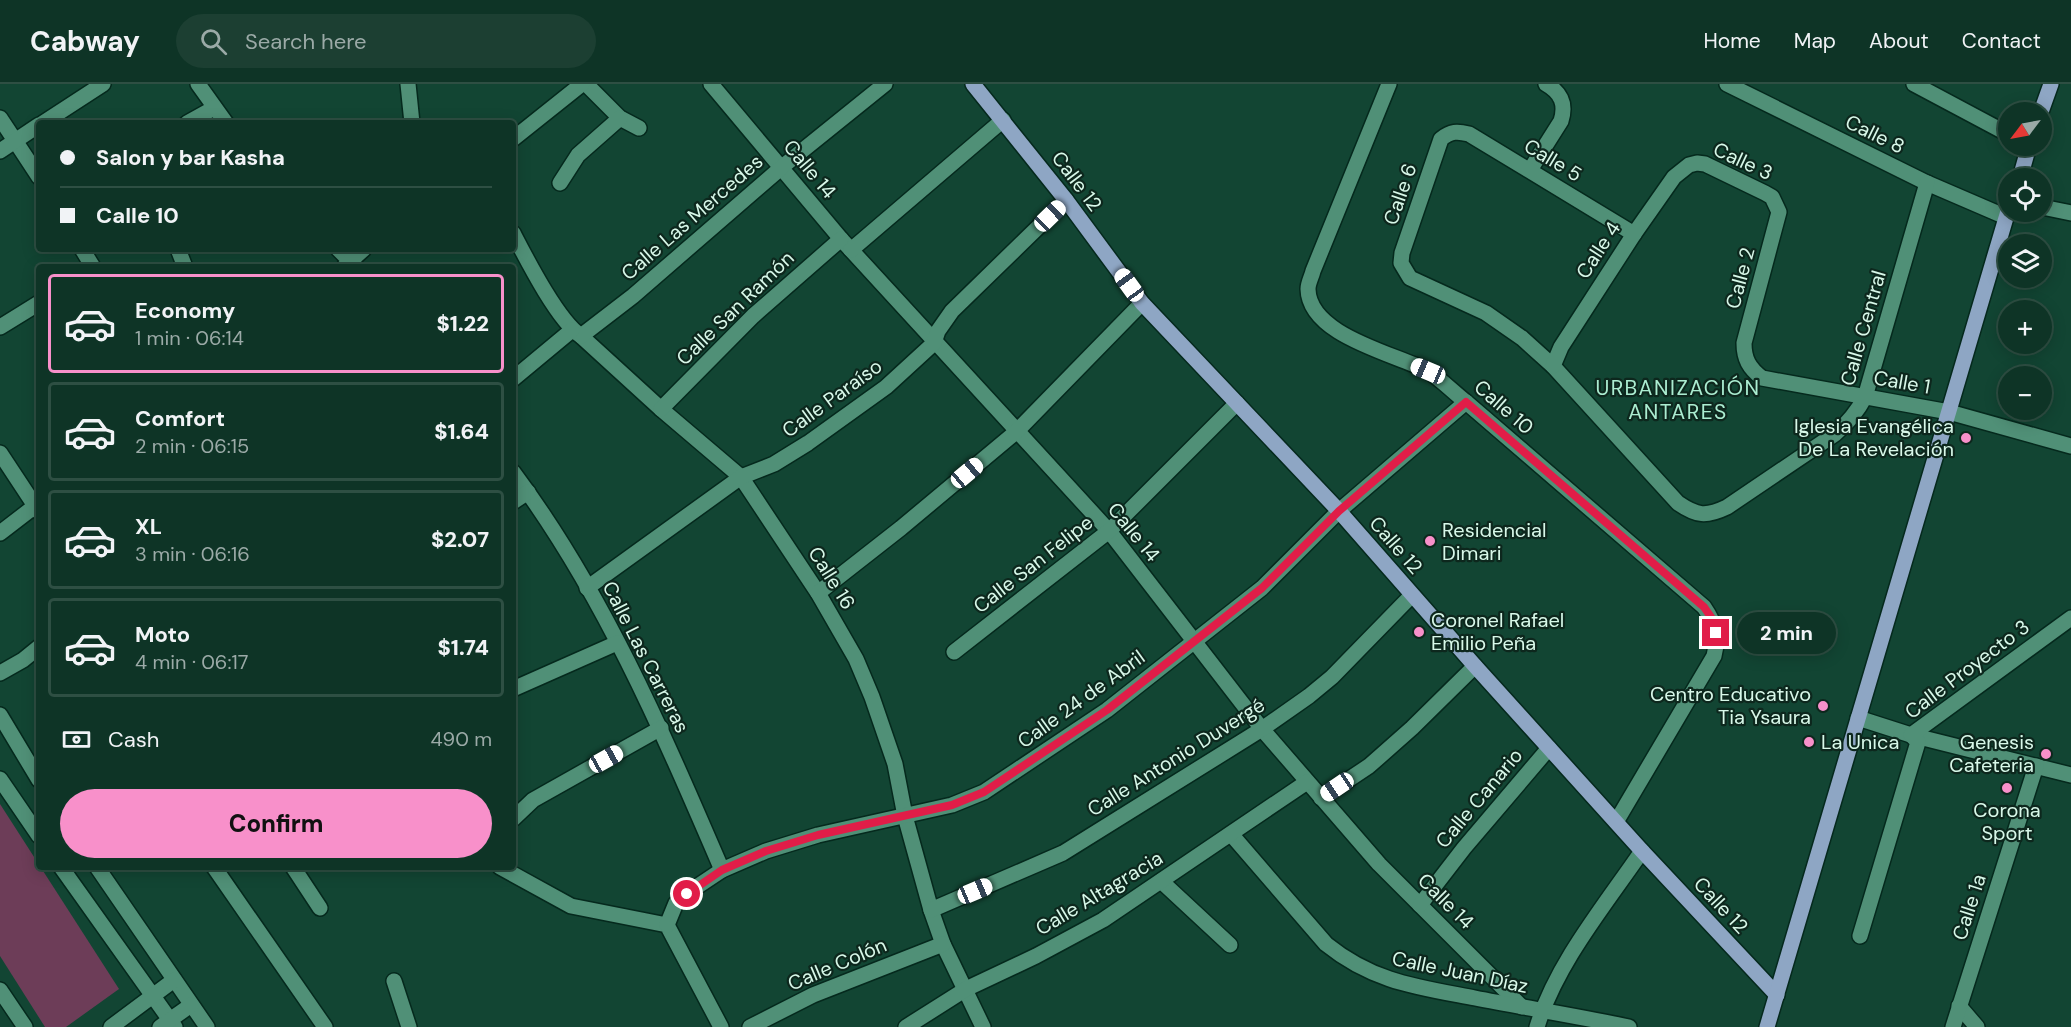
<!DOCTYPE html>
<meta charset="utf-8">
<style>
body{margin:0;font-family:"DM Sans",sans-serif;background:#1c3f32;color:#f1f3f6;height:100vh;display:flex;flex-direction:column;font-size:22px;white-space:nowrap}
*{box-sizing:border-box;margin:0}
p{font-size:20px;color:#9baaa7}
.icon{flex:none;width:33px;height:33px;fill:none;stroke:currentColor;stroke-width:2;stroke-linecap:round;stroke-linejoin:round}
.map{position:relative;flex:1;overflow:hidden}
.side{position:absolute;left:36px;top:180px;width:480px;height:606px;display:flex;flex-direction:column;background:#0e3426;border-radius:6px;box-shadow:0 3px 15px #0003,0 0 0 2px #2e4f43}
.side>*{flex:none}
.hud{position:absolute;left:36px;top:36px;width:480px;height:132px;border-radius:6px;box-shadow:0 3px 15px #0003,0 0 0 2px #2e4f43;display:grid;align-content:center;height:132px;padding:0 24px;background:#0e3426}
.needle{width:39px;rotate:238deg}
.fabs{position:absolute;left:1998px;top:18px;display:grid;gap:12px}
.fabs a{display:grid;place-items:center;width:54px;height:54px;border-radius:50%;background:#0e3426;box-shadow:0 3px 15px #0003,0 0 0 2px #2e4f43;font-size:30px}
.end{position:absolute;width:27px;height:27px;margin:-14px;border:8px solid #e11d48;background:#fff;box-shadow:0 0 0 3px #fff}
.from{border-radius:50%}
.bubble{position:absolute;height:42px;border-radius:21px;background:#0e3426;box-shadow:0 3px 15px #0003,0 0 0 2px #2e4f43;font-size:20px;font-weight:800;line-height:42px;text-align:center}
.car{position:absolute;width:18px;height:36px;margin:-18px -9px;border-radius:8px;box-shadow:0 0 4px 2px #0007;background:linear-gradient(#fff 24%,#345 0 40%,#fff 0 76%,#345 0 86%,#fff 0)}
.hud b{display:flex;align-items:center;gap:21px;height:57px;font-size:22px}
.hud b+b{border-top:2px solid #2e4f43}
.hud i{width:15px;height:15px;background:#f1f3f6}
ul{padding:10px 0 0;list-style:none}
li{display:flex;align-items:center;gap:18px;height:99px;margin:0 12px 9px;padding:0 12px;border:3px solid #2e4f43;border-radius:6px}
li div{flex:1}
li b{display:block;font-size:22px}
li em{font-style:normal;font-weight:800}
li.current{border-color:#f890ca}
li>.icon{width:54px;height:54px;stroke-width:1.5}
.pay{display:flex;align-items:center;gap:15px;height:66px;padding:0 24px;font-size:22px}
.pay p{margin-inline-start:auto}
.primary-button{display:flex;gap:12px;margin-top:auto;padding:12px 24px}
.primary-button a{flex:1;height:69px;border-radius:36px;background:#f890ca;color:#111;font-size:24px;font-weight:800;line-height:69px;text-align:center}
header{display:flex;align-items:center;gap:36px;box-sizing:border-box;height:84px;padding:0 30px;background:#0e3426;border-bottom:2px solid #2e4f43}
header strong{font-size:28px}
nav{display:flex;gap:33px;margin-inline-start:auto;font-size:21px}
.search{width:420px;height:54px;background:#1c3f32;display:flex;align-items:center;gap:15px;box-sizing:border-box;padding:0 21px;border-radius:33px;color:#9baaa7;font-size:22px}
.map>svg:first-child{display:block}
</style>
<header>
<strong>Cabway</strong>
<div class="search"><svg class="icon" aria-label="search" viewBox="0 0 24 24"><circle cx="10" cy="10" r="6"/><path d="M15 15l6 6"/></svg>Search here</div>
<nav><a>Home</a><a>Map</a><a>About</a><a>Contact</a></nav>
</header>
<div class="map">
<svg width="2071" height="943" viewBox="0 0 2071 943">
<rect width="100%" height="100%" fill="#124533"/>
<!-- green -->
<polygon fill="#6d3d58" points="0,720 119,905 66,943 45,943 0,872"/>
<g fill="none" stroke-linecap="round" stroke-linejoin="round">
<!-- minor casing -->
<g stroke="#05291d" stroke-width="18">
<g id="minor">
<polyline points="198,0 226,39"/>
<polyline points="408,0 412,39"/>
<polyline points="586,0 620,34 639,44"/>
<polyline points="711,0 841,155 1109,447 1262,645 1379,780 1522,923"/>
<path d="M1389,0L1313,187C1312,192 1308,199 1308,205C1309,251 1392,269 1426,286C1440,294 1453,308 1466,318L1704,523C1715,539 1719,553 1714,572L1616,738"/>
<polyline points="1727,0 1927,99 2006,133"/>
<polyline points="1914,0 2008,50"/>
<polyline points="0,34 39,93"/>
<polyline points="43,39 103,0"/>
<polyline points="187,39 214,24"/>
<polyline points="513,55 582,0"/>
<polyline points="0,67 39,41"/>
<path d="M1530,86L1561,37C1566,21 1562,9 1546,0"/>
<polyline points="560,99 578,71 620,34"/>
<polyline points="2042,123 2071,129"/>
<path d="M513,149C527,176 558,237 581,252L661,325L741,393L818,509L856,575L872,613L895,680L905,732L931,826L943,860L983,943"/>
<path d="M1634,150L1469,50C1457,47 1451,47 1441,55L1402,169L1401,179L1410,194L1486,229L1522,254L1553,282L1678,419C1697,432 1706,433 1727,423L1835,350C1848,339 1857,328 1865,313L1927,99"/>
<polyline points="82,165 93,183"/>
<polyline points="178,165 185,183"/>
<polyline points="338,165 356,183"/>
<polyline points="851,166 1003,36"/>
<polyline points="344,183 364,165"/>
<polyline points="0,243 39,219"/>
<polyline points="581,252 633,212 782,83 885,0"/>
<path d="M1553,282L1561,263L1634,150L1674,93L1689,81L1697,79L1705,80L1765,109L1772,113L1779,128L1744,259C1744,275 1749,284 1762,294L1949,328L2071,362"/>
<polyline points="513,295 572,246"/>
<polyline points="661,325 753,232 841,155"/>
<polyline points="0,369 39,428"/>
<path d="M513,388C603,508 663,649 722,786"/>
<polyline points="513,418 528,408"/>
<polyline points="0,449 39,419"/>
<polyline points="587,504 741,393 774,380 808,359 886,303 934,259 938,247 952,227 1066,116"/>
<polyline points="818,509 901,444 1016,348 1142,219"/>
<polyline points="954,568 1109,447 1237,319"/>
<polyline points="0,589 23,576 39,563"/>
<polyline points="513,605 617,559"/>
<polyline points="0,631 39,696"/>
<polyline points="1858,634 1911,651 2071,691"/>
<polyline points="0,695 39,752"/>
<polyline points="1321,714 1369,682 1412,644 1475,582"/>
<polyline points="513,735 533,716 661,644"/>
<path d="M1231,750L1326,860C1373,898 1417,903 1475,914C1526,924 1578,932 1629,943"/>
<polyline points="61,783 175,943"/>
<polyline points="97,783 207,943"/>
<polyline points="214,783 325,943"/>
<polyline points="293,783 320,824"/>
<polyline points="500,783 571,822 667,841 721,943"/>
<polyline points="1161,797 1230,861"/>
<polyline points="1420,821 1464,764 1549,664"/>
<polyline points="931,826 1063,769 1262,645 1309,612 1332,593 1412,511"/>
<polyline points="667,841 676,819 698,802 722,786 766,767 818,751 952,721 984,708 1107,626 1262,504 1339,427 1466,318"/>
<polyline points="1860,852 1918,658 1911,651 2071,534"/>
<polyline points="394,897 409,943"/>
<polyline points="0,906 25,943"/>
<polyline points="1959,922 1977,943"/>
<polyline points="111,943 174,896"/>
<polyline points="160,943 191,921"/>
<polyline points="750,943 813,911 943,860"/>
<polyline points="906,943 966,905 1036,872 1103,836 1307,698"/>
<path d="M1537,943C1556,880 1605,821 1642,767"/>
<polyline points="1953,943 2036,682"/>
</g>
</g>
<!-- major casing -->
<g stroke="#05291d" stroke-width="18">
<g id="major">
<polyline points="973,0 1066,116 1142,219 1339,427 1475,582 1642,767 1777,911"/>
<polyline points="2041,28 2051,0"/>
<polyline points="2020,94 2029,62"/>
<polyline points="1767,943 2008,127"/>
</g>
</g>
<!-- minor -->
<use href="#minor" stroke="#509077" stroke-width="15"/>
<!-- major -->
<use href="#major" stroke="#8ea6c4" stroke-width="15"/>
</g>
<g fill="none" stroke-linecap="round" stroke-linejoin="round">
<!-- route -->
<polyline stroke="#e11d48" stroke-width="8" points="687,810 722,786 766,767 818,751 952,721 984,708 1107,626 1262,504 1339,427 1466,318 1704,523 1713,536 1716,549"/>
</g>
<!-- markers -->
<g fill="#f890ca" stroke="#0d271d" stroke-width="2">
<circle cx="1966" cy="354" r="6"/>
<circle cx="1430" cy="457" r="6"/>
<circle cx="1419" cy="548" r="6"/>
<circle cx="1823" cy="622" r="6"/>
<circle cx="1809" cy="658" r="6"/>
<circle cx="2046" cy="670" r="6"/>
<circle cx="2007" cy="704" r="6"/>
</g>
<g text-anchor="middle" stroke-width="4.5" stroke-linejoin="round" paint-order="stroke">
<!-- street labels -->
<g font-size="20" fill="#d8f8e9" stroke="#0d271d">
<text transform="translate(1875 50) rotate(26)" y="7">Calle 8</text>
<text transform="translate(1553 76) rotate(31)" y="7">Calle 5</text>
<text transform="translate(1743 77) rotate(25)" y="7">Calle 3</text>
<text transform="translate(810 85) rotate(50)" y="7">Calle 14</text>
<text transform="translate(1077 97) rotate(53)" y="7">Calle 12</text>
<text transform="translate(1400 110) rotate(-71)" y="7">Calle 6</text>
<text transform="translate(692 133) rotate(-41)" y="7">Calle Las Mercedes</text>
<text transform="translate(1598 166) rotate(-57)" y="7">Calle 4</text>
<text transform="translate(1740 194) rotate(-75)" y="7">Calle 2</text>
<text transform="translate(735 224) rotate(-44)" y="7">Calle San Ramón</text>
<text transform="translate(1863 244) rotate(-74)" y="7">Calle Central</text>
<text transform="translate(1902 298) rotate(10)" y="7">Calle 1</text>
<text transform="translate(832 314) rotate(-36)" y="7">Calle Paraíso</text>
<text transform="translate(1504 323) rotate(41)" y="7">Calle 10</text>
<text transform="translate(1134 448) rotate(51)" y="7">Calle 14</text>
<text transform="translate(1396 461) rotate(49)" y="7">Calle 12</text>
<text transform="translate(1033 480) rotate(-38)" y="7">Calle San Felipe</text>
<text transform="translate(832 494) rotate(58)" y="7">Calle 16</text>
<text transform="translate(646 573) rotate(63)" y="7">Calle Las Carreras</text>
<text transform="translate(1967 585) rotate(-37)" y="7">Calle Proyecto 3</text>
<text transform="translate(1081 615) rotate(-36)" y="7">Calle 24 de Abril</text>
<text transform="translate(1176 673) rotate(-32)" y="7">Calle Antonio Duvergé</text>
<text transform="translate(1479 714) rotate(-50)" y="7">Calle Canario</text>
<text transform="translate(1099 809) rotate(-31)" y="7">Calle Altagracia</text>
<text transform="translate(1446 817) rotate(45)" y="7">Calle 14</text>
<text transform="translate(1721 821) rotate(47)" y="7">Calle 12</text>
<text transform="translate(1969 823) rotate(-72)" y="7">Calle 1a</text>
<text transform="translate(837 880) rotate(-23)" y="7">Calle Colón</text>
<text transform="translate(1460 888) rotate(12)" y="7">Calle Juan Díaz</text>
</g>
<!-- poi labels -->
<g font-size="20" fill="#d8f8e9" stroke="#0d271d" text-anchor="end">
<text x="1954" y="349">Iglesia Evangélica<tspan x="1954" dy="23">De La Revelación</tspan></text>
<text x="1442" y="453" text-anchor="start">Residencial<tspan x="1442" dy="23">Dimari</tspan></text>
<text x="1431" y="543" text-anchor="start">Coronel Rafael<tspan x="1431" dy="23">Emilio Peña</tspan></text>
<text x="1811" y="617">Centro Educativo<tspan x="1811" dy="23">Tia Ysaura</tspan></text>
<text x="1821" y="665" text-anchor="start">La Unica</text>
<text x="2034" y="665">Genesis<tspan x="2034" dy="23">Cafeteria</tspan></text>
<text x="2007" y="733" text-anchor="middle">Corona<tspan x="2007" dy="23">Sport</tspan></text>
</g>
<!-- neighbourhood labels -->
<g font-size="21" letter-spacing="1.5" fill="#abedd1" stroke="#0d271d">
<text x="1678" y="311">URBANIZACIÓN<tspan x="1678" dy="24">ANTARES</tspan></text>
</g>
</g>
</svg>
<div class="fabs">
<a><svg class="needle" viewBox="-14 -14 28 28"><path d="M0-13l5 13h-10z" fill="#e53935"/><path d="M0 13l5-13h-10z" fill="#9baaa7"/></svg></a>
<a><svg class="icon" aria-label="locate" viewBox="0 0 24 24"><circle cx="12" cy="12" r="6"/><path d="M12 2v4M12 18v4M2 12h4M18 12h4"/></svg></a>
<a><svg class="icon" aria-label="layers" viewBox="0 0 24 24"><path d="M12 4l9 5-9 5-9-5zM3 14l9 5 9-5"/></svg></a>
<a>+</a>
<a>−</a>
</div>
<i class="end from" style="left:687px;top:810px"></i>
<i class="end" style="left:1716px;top:549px"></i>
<div class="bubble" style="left:1737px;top:528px;width:99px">2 min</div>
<i class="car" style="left:1050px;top:132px;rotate:46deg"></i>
<i class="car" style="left:1129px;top:201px;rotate:324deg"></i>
<i class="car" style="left:1428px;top:287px;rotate:293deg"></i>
<i class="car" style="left:967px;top:389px;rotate:50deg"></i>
<i class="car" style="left:606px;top:675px;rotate:61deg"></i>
<i class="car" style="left:1337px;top:703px;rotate:236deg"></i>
<i class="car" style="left:975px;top:807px;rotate:67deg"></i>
<div class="hud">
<b><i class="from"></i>Salon y bar Kasha</b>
<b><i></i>Calle 10</b>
</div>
<section class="side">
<ul>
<li class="current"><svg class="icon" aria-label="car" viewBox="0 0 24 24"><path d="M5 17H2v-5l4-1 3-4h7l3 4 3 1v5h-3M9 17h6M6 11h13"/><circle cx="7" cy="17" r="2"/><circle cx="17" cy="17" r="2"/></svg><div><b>Economy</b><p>1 min · 06:14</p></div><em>$1.22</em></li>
<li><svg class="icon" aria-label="car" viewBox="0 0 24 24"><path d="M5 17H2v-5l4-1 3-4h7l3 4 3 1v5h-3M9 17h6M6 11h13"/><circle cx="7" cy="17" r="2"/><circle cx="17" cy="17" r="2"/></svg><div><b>Comfort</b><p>2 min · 06:15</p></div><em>$1.64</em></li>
<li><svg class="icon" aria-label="car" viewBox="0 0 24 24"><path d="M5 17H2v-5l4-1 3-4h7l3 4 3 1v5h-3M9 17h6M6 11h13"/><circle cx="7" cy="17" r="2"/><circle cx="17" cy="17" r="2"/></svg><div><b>XL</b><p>3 min · 06:16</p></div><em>$2.07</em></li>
<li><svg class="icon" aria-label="car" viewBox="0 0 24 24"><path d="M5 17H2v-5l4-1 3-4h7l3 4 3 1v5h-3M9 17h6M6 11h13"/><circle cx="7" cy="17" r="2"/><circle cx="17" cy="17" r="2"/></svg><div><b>Moto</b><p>4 min · 06:17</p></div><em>$1.74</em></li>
</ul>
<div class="pay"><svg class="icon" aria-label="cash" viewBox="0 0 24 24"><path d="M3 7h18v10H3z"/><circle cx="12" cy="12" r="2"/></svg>Cash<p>490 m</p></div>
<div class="primary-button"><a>Confirm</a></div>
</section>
</div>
